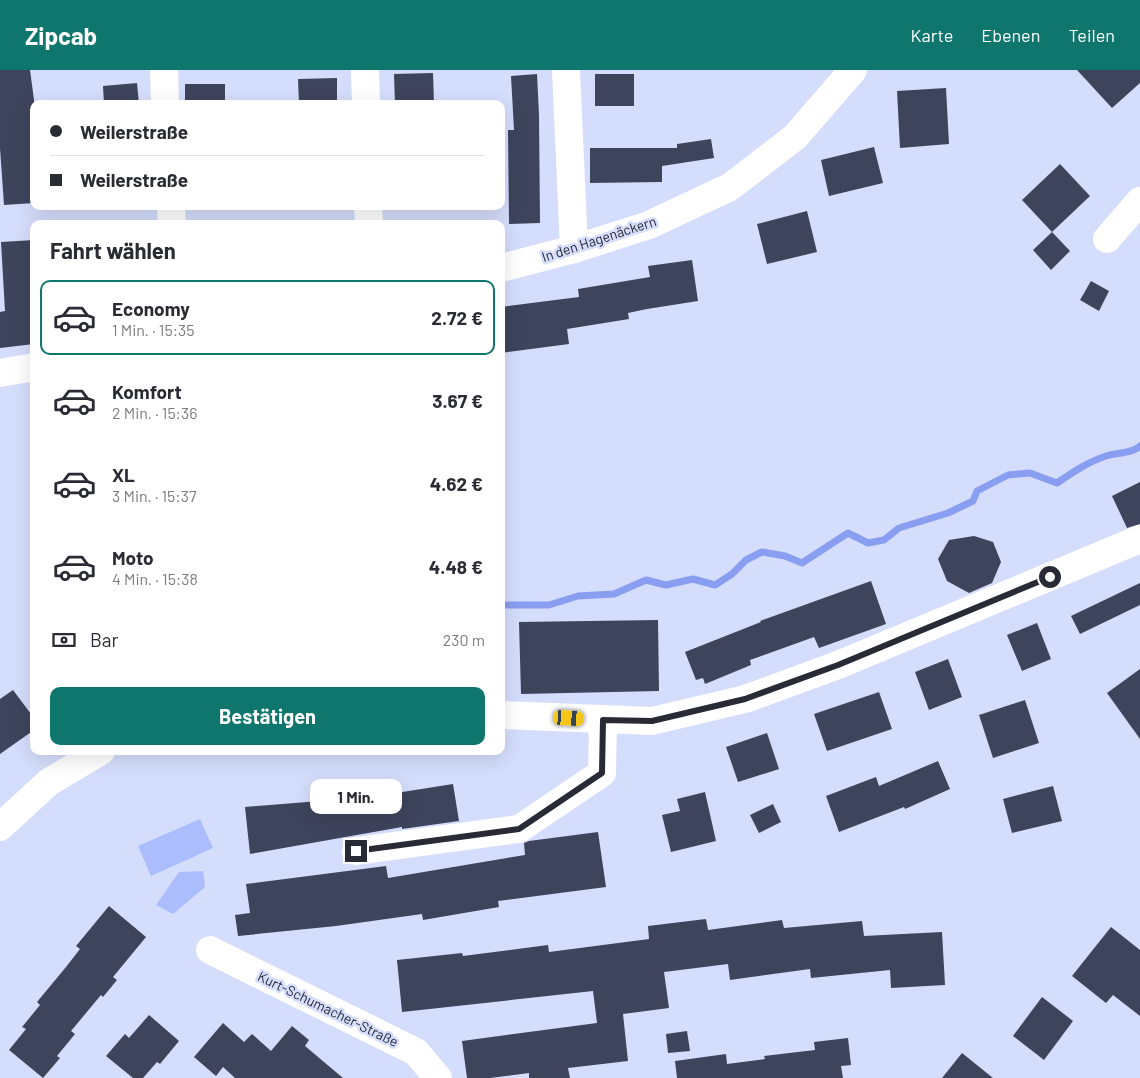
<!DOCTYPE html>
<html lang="de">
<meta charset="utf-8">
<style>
body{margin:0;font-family:Barlow,sans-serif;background:#f7f7f7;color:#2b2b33;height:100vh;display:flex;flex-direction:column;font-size:19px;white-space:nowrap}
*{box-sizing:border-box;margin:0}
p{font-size:16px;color:#7c7c81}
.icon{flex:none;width:28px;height:28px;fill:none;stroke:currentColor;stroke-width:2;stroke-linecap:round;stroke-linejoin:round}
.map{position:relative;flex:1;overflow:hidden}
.panel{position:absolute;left:30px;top:150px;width:475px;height:535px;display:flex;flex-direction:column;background:#fff;border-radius:10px;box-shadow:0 5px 20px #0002}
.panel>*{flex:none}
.top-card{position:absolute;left:30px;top:30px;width:475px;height:110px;border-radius:10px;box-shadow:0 5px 20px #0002;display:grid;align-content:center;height:110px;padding:0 20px;background:#fff}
.end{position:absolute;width:22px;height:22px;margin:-11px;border:6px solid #282b36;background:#fff;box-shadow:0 0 0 2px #fff}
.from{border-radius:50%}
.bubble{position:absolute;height:35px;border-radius:10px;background:#fff;box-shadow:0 5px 20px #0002;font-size:16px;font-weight:700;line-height:35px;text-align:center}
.car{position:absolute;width:15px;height:30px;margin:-15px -8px;border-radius:6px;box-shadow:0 0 4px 1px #0007;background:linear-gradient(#f5c518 24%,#345 0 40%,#f5c518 0 76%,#345 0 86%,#f5c518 0)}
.top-card b{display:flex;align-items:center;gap:18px;height:48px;font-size:19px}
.top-card b+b{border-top:1px solid #e1e1e2}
.top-card i{width:12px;height:12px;background:#2b2b33}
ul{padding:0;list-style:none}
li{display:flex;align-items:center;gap:15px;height:75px;margin:0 10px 8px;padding:0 10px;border:2px solid transparent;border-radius:10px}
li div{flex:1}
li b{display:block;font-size:19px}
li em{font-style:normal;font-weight:700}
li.current{border-color:#0f766e}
li>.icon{width:45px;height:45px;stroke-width:1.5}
h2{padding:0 20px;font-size:22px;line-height:60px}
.pay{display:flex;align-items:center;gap:12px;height:55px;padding:0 20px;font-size:19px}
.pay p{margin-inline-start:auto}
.primary-button{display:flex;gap:10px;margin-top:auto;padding:10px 20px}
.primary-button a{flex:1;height:58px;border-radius:10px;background:#0f766e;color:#fff;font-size:20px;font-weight:700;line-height:58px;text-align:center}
header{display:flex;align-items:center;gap:30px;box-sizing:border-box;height:70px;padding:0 25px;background:#0f766e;color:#fff}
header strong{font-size:24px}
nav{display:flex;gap:28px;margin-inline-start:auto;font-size:18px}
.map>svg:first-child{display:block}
</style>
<header>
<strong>Zipcab</strong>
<nav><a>Karte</a><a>Ebenen</a><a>Teilen</a></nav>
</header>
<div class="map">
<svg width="1140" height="1008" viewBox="0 0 1140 1008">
<rect width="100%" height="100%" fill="#d4ddfb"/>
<!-- green -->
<g fill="#abbdfd">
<polygon points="200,749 213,778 151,806 138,776"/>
<polygon points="203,801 205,817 173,844 156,835 179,802"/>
</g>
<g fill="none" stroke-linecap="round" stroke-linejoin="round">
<!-- stream -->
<path stroke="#899ef1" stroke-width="7" d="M501,535H549L578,526L614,524L646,510L666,515L693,509L715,515L732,504L746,490L762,482L785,486L802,493L848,463L868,473L884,470L899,458L948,443L973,431L977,421L1008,405L1030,403L1057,413C1073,402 1088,392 1106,386C1117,382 1131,384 1140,376"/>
</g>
<!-- building -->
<g fill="#3e445c">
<polygon points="0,0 30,0 34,30 34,133 4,135 0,78"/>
<polygon points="1077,0 1140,0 1140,13 1112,38"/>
<polygon points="433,3 434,34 395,34 394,4"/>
<polygon points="537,4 539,45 540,153 509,154 508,60 514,60 511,6"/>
<rect x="595" y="4" width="39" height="32"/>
<polygon points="337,8 337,34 299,34 298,9"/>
<polygon points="137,13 139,34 104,34 103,16"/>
<rect x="185" y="14" width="40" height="20"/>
<polygon points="946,18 949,74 900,78 897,21"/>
<polygon points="711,69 714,88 662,96 662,112 590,113 590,78 677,78 677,74"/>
<polygon points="874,77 883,113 829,126 821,90"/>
<polygon points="1060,94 1090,126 1052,162 1022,130"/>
<polygon points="807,141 817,182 767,194 757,154"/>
<polygon points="1052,162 1070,181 1051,200 1033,180"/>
<polygon points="34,170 34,274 0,278 0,242 5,241 1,172"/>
<polygon points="692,190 698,231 647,239 628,243 629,249 567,259 569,274 501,283 501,237 579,227 578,219 650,207 648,196"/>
<polygon points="1091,211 1109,221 1099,241 1080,230"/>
<polygon points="1140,412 1140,454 1127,458 1112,426"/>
<polygon points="974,466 993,472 1001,492 992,513 969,523 947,511 938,489 949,470"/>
<polygon points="871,511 886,554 819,578 814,567 750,590 751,595 705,614 703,608 696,610 685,582 761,552 760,551"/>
<polygon points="1140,513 1140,535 1080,564 1071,546"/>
<polygon points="658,550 659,621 521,624 519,552"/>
<polygon points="1037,553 1051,589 1022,601 1007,565"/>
<polygon points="948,589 962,627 929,640 915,602"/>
<polygon points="1140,599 1140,669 1107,623"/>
<polygon points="13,620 34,648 34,660 0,684 0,629"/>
<polygon points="879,622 892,659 827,681 814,644"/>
<polygon points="1025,630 1039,673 993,688 979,645"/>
<polygon points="767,663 779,699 738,712 726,677"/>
<polygon points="938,691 950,719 905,739 904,737 839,762 826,726 876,707 879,716"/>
<polygon points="453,714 459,751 402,759 402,757 250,784 245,737 320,731 319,727 375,717 377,726"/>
<polygon points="1053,716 1062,751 1012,763 1003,729"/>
<polygon points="705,722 716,771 671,782 662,745 680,741 677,729"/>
<polygon points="773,734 781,752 759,763 750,745"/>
<polygon points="598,762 606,817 498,831 499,837 423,850 422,844 336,856 238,866 235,845 250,843 246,814 386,796 388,808 525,785 524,773 529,771"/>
<polygon points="109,836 146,867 113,907 117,910 103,927 101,925 71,961 75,964 57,986 60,988 43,1008 9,980 26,959 22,957 40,935 37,932 66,897 80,879 76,876"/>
<polygon points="706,849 708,860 782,850 784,858 862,851 864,866 942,862 945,915 891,918 890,900 811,908 810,899 730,910 728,894 664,902 669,938 623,944 628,991 568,998 570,1008 529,1008 529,1003 490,1008 467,1008 462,971 597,953 593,921 402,942 397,890 462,883 463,886 548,875 549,882 649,869 648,856"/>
<polygon points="1111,857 1140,880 1140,946 1113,925 1106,933 1072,906"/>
<polygon points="1042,927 1073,951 1044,990 1013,966"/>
<polygon points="149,945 179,971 160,994 157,992 143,1008 133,1008 106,986 125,964 129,968"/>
<polygon points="223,953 244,972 252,964 271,981 292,956 309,970 305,976 343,1008 235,1008 223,997 216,1006 194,987"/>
<polygon points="687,961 690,981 668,983 666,964"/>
<polygon points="848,968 851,995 841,996 843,1008 677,1008 675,991 726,984 727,994 765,989 764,986 815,980 814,972"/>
<polygon points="962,983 993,1008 942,1008"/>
</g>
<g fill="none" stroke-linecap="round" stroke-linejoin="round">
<!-- minor -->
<g stroke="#fff" stroke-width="28">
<polyline points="164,0 165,34"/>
<polyline points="365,0 366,34"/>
<polyline points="566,0 574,179"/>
<polyline points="171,136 172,154"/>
<polyline points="368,136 369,154"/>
<polyline points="1107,169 1140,131"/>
<polyline points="501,198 574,179 649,155 730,117 795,67 853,0"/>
<polyline points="0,303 34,297"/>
<polyline points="356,781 519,759 602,703 603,650"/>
<polyline points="210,880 416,982 438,1008"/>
</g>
<!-- major -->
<g stroke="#fff" stroke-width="28">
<polyline points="501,645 652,651 745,629 838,595 1140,469"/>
<polyline points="0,757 49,712 101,681"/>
</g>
</g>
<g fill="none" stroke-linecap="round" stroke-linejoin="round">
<!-- route -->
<polyline stroke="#282b36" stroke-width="6" points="356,781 519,759 602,703 603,650 652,651 745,629 838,595 1050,507"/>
</g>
<g text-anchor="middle" stroke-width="5" stroke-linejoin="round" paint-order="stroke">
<!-- street labels -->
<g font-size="14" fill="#282b36" stroke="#d4ddfb">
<text transform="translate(599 169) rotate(-18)" y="5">In den Hagenäckern</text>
<text transform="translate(328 939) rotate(26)" y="5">Kurt-Schumacher-Straße</text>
</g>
</g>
</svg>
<i class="end from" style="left:1050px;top:507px"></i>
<i class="end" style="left:356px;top:781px"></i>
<div class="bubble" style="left:310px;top:709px;width:92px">1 Min.</div>
<i class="car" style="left:569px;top:648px;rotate:93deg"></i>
<div class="top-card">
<b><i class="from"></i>Weilerstraße</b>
<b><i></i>Weilerstraße</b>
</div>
<section class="panel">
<h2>Fahrt wählen</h2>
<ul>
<li class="current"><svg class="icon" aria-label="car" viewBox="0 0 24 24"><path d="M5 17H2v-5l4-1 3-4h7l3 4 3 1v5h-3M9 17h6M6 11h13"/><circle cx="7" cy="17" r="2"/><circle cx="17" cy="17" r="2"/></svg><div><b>Economy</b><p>1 Min. · 15:35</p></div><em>2.72 €</em></li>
<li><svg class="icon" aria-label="car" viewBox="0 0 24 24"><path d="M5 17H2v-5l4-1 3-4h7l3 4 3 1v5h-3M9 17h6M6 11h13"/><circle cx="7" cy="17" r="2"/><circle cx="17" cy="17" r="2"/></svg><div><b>Komfort</b><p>2 Min. · 15:36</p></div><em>3.67 €</em></li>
<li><svg class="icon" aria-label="car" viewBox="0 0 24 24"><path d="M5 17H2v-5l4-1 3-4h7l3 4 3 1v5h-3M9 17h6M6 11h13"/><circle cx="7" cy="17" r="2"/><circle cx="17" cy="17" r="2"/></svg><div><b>XL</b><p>3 Min. · 15:37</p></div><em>4.62 €</em></li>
<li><svg class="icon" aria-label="car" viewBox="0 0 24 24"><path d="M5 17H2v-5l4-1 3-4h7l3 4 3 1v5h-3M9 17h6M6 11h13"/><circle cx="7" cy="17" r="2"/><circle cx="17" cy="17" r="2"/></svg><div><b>Moto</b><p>4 Min. · 15:38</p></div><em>4.48 €</em></li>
</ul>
<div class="pay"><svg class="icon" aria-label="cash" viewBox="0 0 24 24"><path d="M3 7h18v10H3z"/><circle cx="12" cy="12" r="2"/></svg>Bar<p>230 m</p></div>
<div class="primary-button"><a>Bestätigen</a></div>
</section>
</div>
